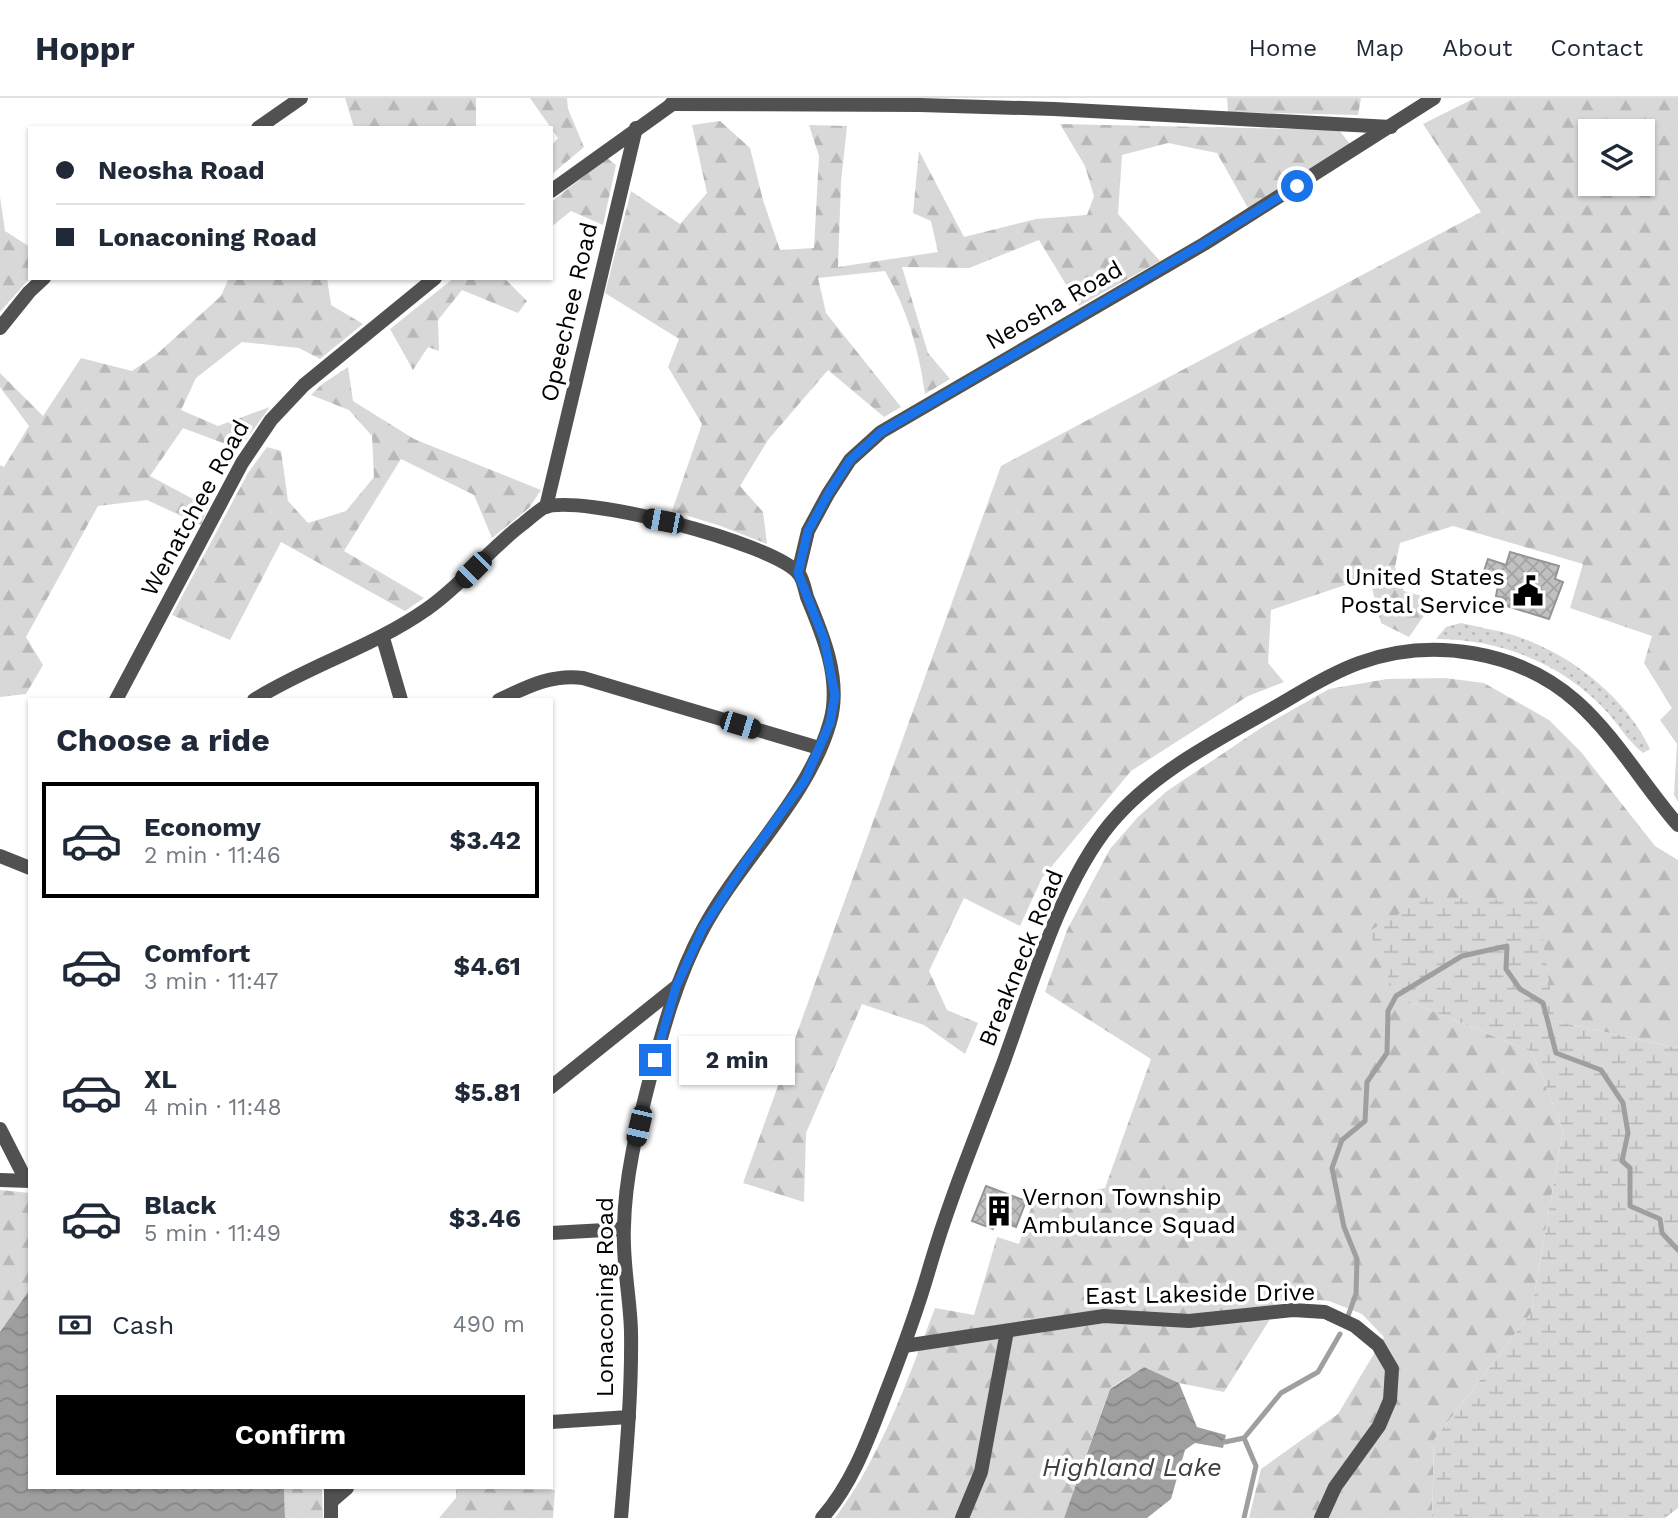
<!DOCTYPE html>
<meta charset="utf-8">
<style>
body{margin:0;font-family:"Work Sans",sans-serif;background:#f6f6f7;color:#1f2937;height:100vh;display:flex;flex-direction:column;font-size:26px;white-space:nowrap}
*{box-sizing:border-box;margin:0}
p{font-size:23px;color:#747a83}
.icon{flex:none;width:38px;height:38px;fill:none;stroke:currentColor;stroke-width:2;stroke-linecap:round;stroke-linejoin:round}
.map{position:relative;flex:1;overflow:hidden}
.side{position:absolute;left:28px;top:600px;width:525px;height:791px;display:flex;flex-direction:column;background:#fff;border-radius:0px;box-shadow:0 2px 5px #0004}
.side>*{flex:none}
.top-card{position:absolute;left:28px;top:28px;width:525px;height:154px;border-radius:0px;box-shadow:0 2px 5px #0004;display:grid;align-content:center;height:154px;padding:0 28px;background:#fff}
.tools{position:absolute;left:1578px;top:21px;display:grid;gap:14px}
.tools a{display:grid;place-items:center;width:77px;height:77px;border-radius:0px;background:#fff;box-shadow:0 2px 5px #0004;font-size:35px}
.end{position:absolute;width:32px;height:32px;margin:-16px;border:9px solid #1a73e8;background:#fff;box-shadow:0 0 0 4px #fff}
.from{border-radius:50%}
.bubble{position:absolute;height:49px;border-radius:0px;background:#fff;box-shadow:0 2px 5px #0004;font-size:23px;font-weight:700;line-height:49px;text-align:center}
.car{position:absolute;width:21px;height:42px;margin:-21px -10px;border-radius:9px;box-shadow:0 0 5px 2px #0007;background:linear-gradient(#222 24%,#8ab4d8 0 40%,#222 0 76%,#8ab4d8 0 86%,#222 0)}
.top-card b{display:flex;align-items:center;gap:24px;height:66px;font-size:26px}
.top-card b+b{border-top:2px solid #e0e1e3}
.top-card i{width:18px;height:18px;background:#1f2937}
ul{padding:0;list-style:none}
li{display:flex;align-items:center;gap:21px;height:116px;margin:0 14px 10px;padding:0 14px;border:4px solid transparent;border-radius:0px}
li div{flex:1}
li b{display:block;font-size:26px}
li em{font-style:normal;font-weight:700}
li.active{border-color:#000}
li>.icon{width:63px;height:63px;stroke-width:1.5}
h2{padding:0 28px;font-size:32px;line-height:84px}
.pay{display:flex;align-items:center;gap:18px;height:77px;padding:0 28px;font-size:26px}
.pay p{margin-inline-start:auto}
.primary-button{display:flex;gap:14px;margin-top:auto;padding:14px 28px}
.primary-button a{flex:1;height:80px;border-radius:0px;background:#000;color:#fff;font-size:28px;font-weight:700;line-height:80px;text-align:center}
header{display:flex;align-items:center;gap:42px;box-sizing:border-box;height:98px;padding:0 35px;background:#fff;border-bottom:2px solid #e0e1e3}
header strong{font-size:33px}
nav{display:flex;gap:38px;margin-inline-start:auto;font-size:24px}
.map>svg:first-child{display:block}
</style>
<header>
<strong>Hoppr</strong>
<nav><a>Home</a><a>Map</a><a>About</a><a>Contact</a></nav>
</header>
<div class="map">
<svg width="1678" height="1420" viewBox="0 0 1678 1420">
<defs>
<pattern id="green-dots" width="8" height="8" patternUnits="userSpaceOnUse" patternTransform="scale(1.75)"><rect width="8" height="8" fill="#d8d8d8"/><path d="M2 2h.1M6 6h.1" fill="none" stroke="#b8b8b8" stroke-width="1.8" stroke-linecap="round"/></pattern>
<pattern id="forest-firs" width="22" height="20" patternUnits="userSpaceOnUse" patternTransform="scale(1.75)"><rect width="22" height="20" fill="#d8d8d8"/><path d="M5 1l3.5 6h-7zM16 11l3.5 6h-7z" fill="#b8b8b8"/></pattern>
<pattern id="wetland-marsh" width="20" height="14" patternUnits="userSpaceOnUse" patternTransform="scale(1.75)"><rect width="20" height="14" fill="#d8d8d8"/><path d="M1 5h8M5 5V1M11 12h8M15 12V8" fill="none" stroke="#b8b8b8"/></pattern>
<pattern id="water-waves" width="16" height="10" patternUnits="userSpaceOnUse" patternTransform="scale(1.75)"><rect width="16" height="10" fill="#9f9f9f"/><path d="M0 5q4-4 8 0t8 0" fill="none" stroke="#878787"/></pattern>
<pattern id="building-cross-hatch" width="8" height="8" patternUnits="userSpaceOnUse" patternTransform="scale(1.75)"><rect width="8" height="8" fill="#c0c0c0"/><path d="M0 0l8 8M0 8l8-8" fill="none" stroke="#a3a3a3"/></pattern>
</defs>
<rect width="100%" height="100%" fill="#fff"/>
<!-- green -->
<path fill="url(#green-dots)" d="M1461,525C1478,529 1496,532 1513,537C1569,555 1625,598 1650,651L1643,655C1629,644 1620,629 1608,615C1564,566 1501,541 1436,541L1446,529Z"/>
<!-- forest -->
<g fill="url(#forest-firs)" fill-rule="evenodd">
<polygon points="345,0 476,0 476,30 354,30"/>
<polygon points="530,0 567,0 568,11 584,49 551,77 551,48 558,40"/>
<polygon points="1227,0 1361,0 1358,17 1228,14"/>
<path d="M1475,0H1678V704L1674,697L1677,646L1660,622L1672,610L1644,565L1652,538L1570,510L1583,466L1453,428L1400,445L1395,469L1404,493L1435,502L1409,539L1381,525L1369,479L1271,512L1268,565L1284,584L1248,598L1131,673L1042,780L1020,828L964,800L929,873L947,912L978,925L965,956L924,927L862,906L806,1035L804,1104L743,1085L1001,368L1481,114L1423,26ZM1591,33H1643V86H1591Z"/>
<path d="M720,23L750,50L763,102L780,152L814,150L819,58L809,27L847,28L841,84L838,169L938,154L931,123L913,115L919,53L964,139L1036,121L1087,117L1094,98L1085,68L1060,26L1339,32L1350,46L1248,110L1217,55L1168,45L1122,57L1118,116L1160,163L1079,208L1039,142L969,170L902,169L928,255L950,281L925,296C919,252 907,211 885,173L818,180L826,215L901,309L884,319L828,272L768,342L740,388L763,414L767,446L718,427L672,413L702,326L668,269L679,241L605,195L631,93L680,126L707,95L692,27Z"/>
<polygon points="607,60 616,67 603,127 571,113 551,129 551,104"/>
<polygon points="0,99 5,133 30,149 30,180 0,214"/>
<polygon points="229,180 327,180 331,207 363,226 320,261 299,250 242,244 196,280 181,312 218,328 270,309 239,351 183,330 150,378 208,409 201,427 147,402 98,408 26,539 43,567 26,596 0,599 0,367 4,369 29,328 0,289 0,275 43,318 81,260 132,273 157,256 221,198"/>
<polygon points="454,180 504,180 527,203 518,215 462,192 438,222 439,253 428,249 413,272 390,231"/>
<polygon points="348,269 353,303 414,341 541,392 529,410 492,440 474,397 401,361 344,453 424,500 405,513 281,444 230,542 172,517 248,375 267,349 281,353 288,403 308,425 346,413 374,379 372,338 349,312 311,297 321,287"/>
<path d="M1445,580L1484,585L1549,622L1581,654L1655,748L1678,762V950L1555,923L1396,898L1532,954L1563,1032L1531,1215L1434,1342L1432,1420H1249L1261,1371L1338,1316L1384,1239L1362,1216L1329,1203L1284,1199L1224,1294L1179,1285L1144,1269L1110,1290L1064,1420H835C882,1357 907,1283 935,1210L974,1217L997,1139L1019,1146L1033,1104L1105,1090L1151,961L1045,894L1067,832L1110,751L1138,719L1167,693L1264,628L1329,591L1387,581Z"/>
<polygon points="0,1092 30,1095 30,1191 0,1234"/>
<polygon points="284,1390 322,1390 323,1420 285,1420"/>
<polygon points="456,1390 555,1392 553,1420 439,1420 456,1400"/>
</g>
<!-- wetland -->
<polygon fill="url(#wetland-marsh)" points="1428,799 1537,803 1555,923 1678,950 1678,1410 1665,1420 1432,1420 1434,1342 1531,1215 1563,1032 1532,954 1396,898 1369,833"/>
<!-- water -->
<g fill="url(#water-waves)">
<polygon points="30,1191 30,1390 284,1390 285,1420 0,1420 0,1234"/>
<polygon points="1144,1269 1179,1285 1197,1329 1226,1337 1223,1350 1195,1345 1185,1352 1171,1401 1147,1420 1064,1420 1110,1291"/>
</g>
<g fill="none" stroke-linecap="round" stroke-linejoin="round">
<!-- stream -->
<g stroke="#9f9f9f" stroke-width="5">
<polyline points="1348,1218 1356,1196 1357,1161 1344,1129 1332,1070 1342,1042 1365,1023 1367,984 1387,955 1388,913 1396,898 1462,858 1507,848 1506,871 1520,891 1543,905 1556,955 1601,972 1623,1005 1628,1035 1622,1063 1630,1070 1630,1108 1660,1121 1662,1135 1678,1152"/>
<polyline points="1225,1344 1244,1340 1281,1295 1318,1274 1340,1236"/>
<polyline points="1244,1420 1256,1368 1244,1340"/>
</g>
</g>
<!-- building -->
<g fill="url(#building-cross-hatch)" stroke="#959595" stroke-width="2">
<polygon points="1510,454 1559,468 1555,481 1563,484 1549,521 1504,507 1506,501 1496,498 1498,488 1481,482 1488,461 1506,467"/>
<polygon points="986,1088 1026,1103 1016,1129 997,1122 993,1131 972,1123"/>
</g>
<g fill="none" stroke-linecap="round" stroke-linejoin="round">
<!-- minor -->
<g stroke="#515151" stroke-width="14">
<polyline points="671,6 920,7 1054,11 1391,29"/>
<polyline points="258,30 301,0"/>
<polyline points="551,93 678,2"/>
<polyline points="0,230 29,194 44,180"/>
<polyline points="546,409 636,30"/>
<polyline points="798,475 808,433 828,396 850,362 881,334 1204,146 1434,0"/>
<polyline points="383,540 401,602"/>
<polyline points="116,602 242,365 271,322 304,287 435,180"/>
<path d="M254,602C310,567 373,549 427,511C463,486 489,451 524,425C530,420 537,414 543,410C577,394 774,445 799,476C803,481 805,492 807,499C823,537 842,582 830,624C809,699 740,762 703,831C677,879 663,931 649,984C637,1031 625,1079 624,1128C622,1163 630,1198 631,1233C632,1296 626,1358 621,1420"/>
<path d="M499,602C527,589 551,576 583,580L819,650"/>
<polyline points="0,758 30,770"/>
<polyline points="551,989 676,889"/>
<polyline points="0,1031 26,1082"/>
<polyline points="0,1082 30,1083"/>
<polyline points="551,1135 623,1131"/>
<polyline points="904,1248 1104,1218 1189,1223 1293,1212 1325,1214 1355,1228 1378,1247 1392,1271 1390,1302 1379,1328 1335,1389 1321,1420"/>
<polyline points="551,1324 629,1319"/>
<polyline points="331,1390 331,1420"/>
<polyline points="332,1403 347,1390"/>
<polyline points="962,1420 981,1374 1007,1233"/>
</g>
<!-- tertiary -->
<path stroke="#515151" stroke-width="14" d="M822,1420C854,1384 870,1336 887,1292C903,1251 918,1210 930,1168C950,1099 979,1031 1004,963C1031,889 1060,787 1110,726C1158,668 1231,636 1294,598C1314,586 1337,573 1359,565C1431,539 1519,552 1577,604C1617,640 1643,687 1678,727"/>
</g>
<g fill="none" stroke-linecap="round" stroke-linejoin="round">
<!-- route -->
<polyline stroke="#1a73e8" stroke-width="9" points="655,962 676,889 703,830 746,764 805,682 830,625 835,597 824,541 798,475 808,433 828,396 850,362 881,334 1203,146 1297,88"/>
</g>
<!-- icons -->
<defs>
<g id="civic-bare" transform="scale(2.415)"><path d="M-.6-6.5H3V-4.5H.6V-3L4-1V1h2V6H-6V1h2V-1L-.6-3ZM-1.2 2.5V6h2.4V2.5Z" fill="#000" stroke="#fff" stroke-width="2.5" paint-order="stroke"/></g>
<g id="building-bare" transform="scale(2.415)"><path d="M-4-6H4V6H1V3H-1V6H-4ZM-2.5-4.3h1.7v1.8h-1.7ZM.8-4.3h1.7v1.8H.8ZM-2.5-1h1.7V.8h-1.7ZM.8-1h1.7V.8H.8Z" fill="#000" stroke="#fff" stroke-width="2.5" paint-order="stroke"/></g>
</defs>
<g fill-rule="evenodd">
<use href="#civic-bare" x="1528" y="493"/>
<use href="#building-bare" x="999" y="1113"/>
</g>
<g text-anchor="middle" stroke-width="7" stroke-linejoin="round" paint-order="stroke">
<!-- street labels -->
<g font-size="24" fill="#000" stroke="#fff">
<text transform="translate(1054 207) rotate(-30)" y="8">Neosha Road</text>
<text transform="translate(569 214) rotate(-77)" y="8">Opeechee Road</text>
<text transform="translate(195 410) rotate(-61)" y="8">Wenatchee Road</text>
<text transform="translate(1021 860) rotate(-68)" y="8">Breakneck Road</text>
<text transform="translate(1200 1196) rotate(-1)" y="8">East Lakeside Drive</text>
<text transform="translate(605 1199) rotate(-90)" y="8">Lonaconing Road</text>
</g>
<!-- poi labels -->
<g font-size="24" fill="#000" stroke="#fff" text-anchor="end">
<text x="1505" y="487">United States<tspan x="1505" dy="28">Postal Service</tspan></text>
<text x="1022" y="1107" text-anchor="start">Vernon Township<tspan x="1022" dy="28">Ambulance Squad</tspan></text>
</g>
<!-- water labels -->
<g font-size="26" font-style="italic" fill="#404040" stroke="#fff">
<text x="1132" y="1378">Highland Lake</text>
</g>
</g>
</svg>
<div class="tools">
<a><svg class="icon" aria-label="layers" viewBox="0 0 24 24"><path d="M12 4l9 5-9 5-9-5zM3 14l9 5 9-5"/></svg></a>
</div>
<i class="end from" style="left:1297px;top:88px"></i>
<i class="end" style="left:655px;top:962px"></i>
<div class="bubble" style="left:679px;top:938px;width:116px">2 min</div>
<i class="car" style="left:663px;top:423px;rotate:281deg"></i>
<i class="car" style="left:473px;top:472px;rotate:225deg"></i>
<i class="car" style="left:740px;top:627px;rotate:107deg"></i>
<i class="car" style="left:639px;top:1028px;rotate:193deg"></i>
<div class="top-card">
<b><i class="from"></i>Neosha Road</b>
<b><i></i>Lonaconing Road</b>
</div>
<section class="side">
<h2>Choose a ride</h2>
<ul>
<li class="active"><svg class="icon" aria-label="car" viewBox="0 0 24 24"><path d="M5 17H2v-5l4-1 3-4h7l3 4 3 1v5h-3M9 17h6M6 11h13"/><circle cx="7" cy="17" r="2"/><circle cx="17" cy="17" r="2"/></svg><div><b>Economy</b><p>2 min · 11:46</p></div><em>$3.42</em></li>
<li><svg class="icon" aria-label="car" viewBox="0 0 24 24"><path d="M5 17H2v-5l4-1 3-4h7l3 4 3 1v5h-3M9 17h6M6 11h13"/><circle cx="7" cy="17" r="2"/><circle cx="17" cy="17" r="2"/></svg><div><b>Comfort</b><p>3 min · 11:47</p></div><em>$4.61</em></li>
<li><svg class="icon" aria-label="car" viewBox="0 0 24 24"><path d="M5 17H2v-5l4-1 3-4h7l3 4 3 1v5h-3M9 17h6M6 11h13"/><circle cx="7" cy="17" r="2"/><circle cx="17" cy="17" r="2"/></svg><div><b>XL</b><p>4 min · 11:48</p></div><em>$5.81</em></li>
<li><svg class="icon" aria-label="car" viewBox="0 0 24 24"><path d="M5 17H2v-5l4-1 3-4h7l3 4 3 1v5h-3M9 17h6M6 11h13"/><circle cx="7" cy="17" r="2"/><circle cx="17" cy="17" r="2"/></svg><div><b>Black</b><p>5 min · 11:49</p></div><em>$3.46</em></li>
</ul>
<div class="pay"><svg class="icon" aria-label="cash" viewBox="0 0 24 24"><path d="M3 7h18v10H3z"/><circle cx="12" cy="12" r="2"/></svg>Cash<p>490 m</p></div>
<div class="primary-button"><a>Confirm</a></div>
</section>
</div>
